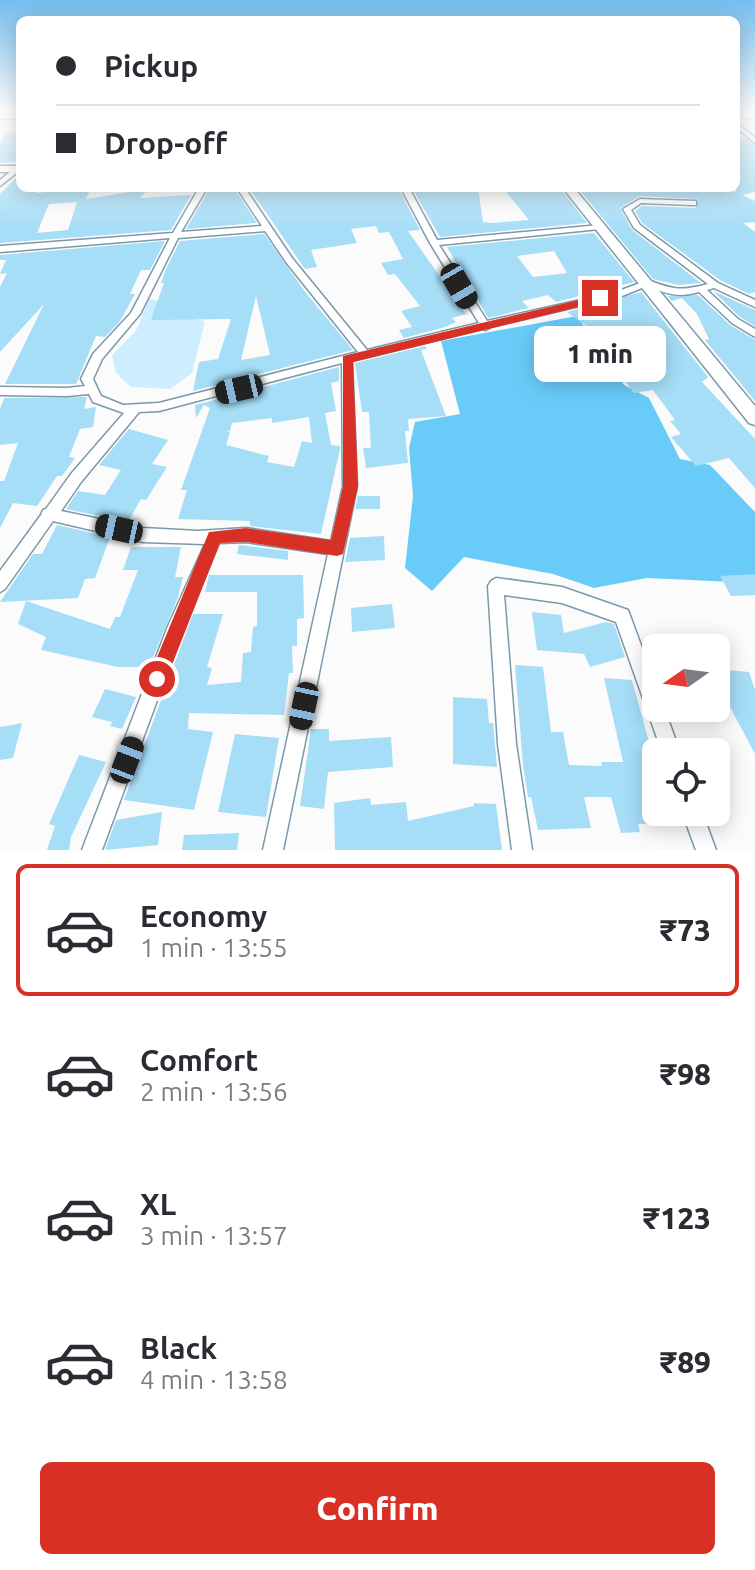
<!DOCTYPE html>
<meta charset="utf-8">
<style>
body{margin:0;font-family:Ubuntu,sans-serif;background:#f7f7f7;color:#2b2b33;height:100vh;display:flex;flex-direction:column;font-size:30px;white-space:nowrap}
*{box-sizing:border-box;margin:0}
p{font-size:26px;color:#7c7c81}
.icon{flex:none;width:44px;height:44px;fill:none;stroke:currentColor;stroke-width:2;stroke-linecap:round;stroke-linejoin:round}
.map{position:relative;height:850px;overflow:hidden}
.sheet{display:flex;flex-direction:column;background:#fff;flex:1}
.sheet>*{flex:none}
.top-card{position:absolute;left:16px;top:16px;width:724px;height:176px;border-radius:12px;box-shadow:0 4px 20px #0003;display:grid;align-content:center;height:176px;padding:0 40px;background:#fff}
.needle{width:52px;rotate:256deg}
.buttons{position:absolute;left:642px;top:634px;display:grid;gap:16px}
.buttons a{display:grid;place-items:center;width:88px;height:88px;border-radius:12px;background:#fff;box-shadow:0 4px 20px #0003;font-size:40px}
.end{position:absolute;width:36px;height:36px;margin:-18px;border:10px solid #d93025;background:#fff;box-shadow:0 0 0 4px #fff}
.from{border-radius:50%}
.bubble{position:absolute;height:56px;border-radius:12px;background:#fff;box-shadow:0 4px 20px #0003;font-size:26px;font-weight:800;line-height:56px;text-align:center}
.car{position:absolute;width:24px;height:48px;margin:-24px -12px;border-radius:10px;box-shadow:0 0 6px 2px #0007;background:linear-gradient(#222 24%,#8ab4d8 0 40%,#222 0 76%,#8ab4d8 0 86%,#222 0)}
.top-card b{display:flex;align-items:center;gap:28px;height:76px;font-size:30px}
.top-card b+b{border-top:2px solid #e1e1e2}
.top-card i{width:20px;height:20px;background:#2b2b33}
ul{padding:14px 0 0;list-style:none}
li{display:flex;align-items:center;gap:24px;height:132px;margin:0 16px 12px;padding:0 24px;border:4px solid transparent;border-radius:12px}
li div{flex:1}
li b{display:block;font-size:30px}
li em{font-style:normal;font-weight:800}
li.selected{border-color:#d93025}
li>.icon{width:72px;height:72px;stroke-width:1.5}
.cta{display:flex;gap:16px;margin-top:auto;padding:16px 40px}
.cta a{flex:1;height:92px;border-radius:12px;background:#d93025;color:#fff;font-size:32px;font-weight:800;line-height:92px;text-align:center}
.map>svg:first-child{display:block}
</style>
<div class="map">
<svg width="755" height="850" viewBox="0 0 755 850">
<rect width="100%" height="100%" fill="#fbfbfb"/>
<!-- green -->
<polygon fill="#cef" points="149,299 164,301 160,313 205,321 192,373 170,389 131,387 116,373 112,355 136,331"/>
<!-- forest -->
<polygon fill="#69ccf8" points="577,316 624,385 649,398 680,459 710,465 755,512 755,583 647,578 594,588 553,574 464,557 432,591 405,568 413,496 409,448 415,422 460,414 441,341"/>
<!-- building -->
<g fill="#a6ddf7" fill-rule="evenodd">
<polygon points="20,132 20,161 0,163 0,143 6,133"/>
<polygon points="746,139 755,146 755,192 742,195 755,201 755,222 743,223 755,232 755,292 749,294 720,280 642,223 635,211 642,206 696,208 698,199 640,196 620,208 632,230 701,283 678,285 653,279 578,188 727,188 736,192 736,140"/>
<path d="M19,175L20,188H38L36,193L91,188L86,199L148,189L140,198L191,195L171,230L0,243V194ZM77,202L68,230L37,233L49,204Z"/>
<polygon points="210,188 234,188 257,223 186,229"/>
<polygon points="249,188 398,188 420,230 408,231 466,314 452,318 456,322 445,327 404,338 399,330 412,327 401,311 420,306 395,274 388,275 381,263 403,259 389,232 379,233 376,226 351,229 357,243 311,250 317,267 305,269"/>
<polygon points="412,188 478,188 483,222 492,223 529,220 503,188 560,188 587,223 440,237"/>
<path d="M594,233L634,282L556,302L548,295L522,301L529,308L488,318L447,247ZM554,251L567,273L533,277L517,256Z"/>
<path d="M264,234L306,293L353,350L193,391L199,362L218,359L231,319L151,320L164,283H161L166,269L180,241ZM256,296L270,355L241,360Z"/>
<polygon points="165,241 150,270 141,270 130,294 135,294 120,321 105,337 96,336 76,384 5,384 44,304 0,352 0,287 7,273 0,274 6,260 0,260 0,255"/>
<polygon points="713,291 755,310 755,326 740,317"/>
<polygon points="641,292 708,377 702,382 755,439 755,488 729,458 696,466 671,437 681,434 670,421 675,420 653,390 634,393 585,325 567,312"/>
<polygon points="698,295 730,325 755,340 755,401 705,340 709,339 697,314 682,298 671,301 668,296"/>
<polygon points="425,346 427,349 421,350 446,416 408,419 409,431 405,431 408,463 366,468 363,448 371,448 369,412 362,412 355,363"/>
<path d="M339,367V381L331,383L336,411L325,413L331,445L340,446V449L321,534L250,526V521L178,519L187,490H181L210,408L204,405L196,418L195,405ZM309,417L312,443L302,441L294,467L267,462L269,456L226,445L230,432L226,431H230L232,423L272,418V423Z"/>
<polygon points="87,397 84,409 96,407 93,427 80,429 69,457 75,458 62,476 57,476 37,506 13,503 0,528 0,481 4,481 18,443 0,445 0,409 4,398"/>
<polygon points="129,429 168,440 152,464 167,467 146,500 141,499 128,522 66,509 78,491 105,495 121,470 99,465"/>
<polygon points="358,496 380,496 380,509 355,509"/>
<polygon points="57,525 110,537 95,578 85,579 78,598 0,602 33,554 42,554"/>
<polygon points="384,536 385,560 345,562 350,538"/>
<polygon points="239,545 288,551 288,560 237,554"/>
<polygon points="131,547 181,547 175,577 183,577 178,597 149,667 118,667 41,650 46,637 18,624 26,601 110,629 115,617 120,617 138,570 123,570"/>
<polygon points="755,574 755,595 731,596 720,576"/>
<polygon points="209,575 303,575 304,618 297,619 297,646 292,646 293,673 289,673 284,715 189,713 188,729 213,732 194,810 124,800 193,614 223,614 207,667 212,668 207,685 241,682 243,653 251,652 253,627 257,626 257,592 205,592"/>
<polygon points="392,604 395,628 352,632 351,608"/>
<polygon points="532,612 561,615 564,633 606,622 614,624 625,657 590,667 584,654 537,650"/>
<polygon points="515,665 543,667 551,732 563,732 569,765 602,766 601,762 623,762 604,678 632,680 656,768 656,812 670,812 674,823 638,824 640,832 621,833 611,797 584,797 591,828 538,830 531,797 528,797 523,765"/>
<polygon points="716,669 749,672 755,690 755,754 721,690"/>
<polygon points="105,689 136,697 122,729 110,726 112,722 92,717"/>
<polygon points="453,697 487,699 489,723 493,723 497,767 453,764"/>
<polygon points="22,723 13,758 0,760 0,727"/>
<polygon points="311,729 329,729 329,741 391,737 393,767 328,772 324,809 300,806"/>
<polygon points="235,734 279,738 266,817 218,812"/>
<polygon points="79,755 106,762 71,837 69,850 47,850 55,826 49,824"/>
<polygon points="370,798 371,805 406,802 408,821 474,806 474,803 496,804 502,850 335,850 334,803"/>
<polygon points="162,812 158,845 105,850 116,820"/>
<polygon points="239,833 237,850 182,850 184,835"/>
</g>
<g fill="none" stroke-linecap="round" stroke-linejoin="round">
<!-- minor casing -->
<g stroke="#7a99a9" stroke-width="3">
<g id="minor">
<polygon points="20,114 20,118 0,119 0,115"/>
<polygon points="736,122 755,138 755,143 736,127"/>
<polygon points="20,164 20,170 0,186 0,180"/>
<path d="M199,188H207L181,232L262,226L237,188H245L292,258L367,350L479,323L430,243L401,188H409L437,240L600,225L604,227L600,229L439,245L487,321L616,292L648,280C673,290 682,291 708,284L634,228L623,209L640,199L696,201V205H693L641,203L631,210L640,225L718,283L755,300V307L714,288L707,290L738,319L755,329V337L732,323L699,292C677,298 668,294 647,286L622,296L491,327L486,330L482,329L352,361L357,486L283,850H263L328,554L246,542L219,543L184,627L102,850H82L168,626L205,544L143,542L53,521L5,589L0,592V571L41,515L43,510L46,509L71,474L124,413L93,402L89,394L67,396L0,395V387L67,388L85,386L81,379L93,354L131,313L170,238L0,252V246L173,233ZM265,231L286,262L358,352L159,403L123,405L101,396L93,379L102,359L140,314L178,238ZM342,363L343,486L331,541L246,528L198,531L143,528L61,511L81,482L139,412L159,411Z"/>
<polygon points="496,578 562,587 628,610 656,686 656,708 664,708 680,752 662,752 616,622 562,603 504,595 516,744 532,850 512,850 498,744 488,586 491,581"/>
<polygon points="682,812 702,812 716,850 696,850"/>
</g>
</g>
<!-- secondary casing -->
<g stroke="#7a99a9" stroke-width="3">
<g id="secondary">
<polygon points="736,112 755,113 755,119 736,118"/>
<rect x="0" y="166" width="20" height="6"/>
<polygon points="563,188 574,188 755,406 755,425 749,423"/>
</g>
</g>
<!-- minor -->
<use href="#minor" fill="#fff" fill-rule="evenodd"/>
<!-- secondary -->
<use href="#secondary" fill="#fff" fill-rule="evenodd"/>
</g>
<!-- sky -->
<linearGradient id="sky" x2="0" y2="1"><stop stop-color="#74bdee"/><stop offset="0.48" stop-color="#fdfdfd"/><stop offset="1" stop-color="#fdfdfd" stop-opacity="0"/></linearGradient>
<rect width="755" height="230" fill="url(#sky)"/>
<!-- route -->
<polygon fill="#d93025" points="600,295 603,296 603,301 353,362 358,486 343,554 337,556 246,542 220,543 164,685 157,688 150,685 148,679 209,532 246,528 331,540 343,486 343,356"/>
</svg>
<div class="buttons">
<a><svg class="needle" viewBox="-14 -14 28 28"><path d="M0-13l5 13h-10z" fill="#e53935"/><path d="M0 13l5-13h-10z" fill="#7c7c81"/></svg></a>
<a><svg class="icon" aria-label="locate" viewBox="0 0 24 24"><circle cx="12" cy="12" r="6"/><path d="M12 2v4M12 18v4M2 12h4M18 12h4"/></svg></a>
</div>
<i class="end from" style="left:157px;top:679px"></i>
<i class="end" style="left:600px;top:298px"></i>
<div class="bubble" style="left:534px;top:326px;width:132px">1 min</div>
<i class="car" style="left:459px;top:286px;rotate:150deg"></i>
<i class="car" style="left:239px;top:389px;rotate:257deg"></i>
<i class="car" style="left:119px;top:529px;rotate:282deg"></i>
<i class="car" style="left:304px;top:706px;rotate:192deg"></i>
<i class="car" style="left:127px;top:760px;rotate:21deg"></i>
<div class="top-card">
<b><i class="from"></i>Pickup</b>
<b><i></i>Drop-off</b>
</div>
</div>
<section class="sheet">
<ul>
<li class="selected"><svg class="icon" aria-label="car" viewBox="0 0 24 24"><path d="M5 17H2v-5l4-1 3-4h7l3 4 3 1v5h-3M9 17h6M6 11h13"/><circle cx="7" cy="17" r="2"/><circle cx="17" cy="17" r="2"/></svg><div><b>Economy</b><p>1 min · 13:55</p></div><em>₹73</em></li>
<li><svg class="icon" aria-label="car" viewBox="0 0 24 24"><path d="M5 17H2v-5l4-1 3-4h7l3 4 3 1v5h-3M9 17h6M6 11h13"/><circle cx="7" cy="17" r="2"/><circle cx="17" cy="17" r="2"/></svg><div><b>Comfort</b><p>2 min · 13:56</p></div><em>₹98</em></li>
<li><svg class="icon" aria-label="car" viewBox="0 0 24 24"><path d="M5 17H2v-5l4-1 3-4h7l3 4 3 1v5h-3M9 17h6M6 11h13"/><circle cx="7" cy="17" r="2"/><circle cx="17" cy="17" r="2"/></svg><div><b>XL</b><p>3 min · 13:57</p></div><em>₹123</em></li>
<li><svg class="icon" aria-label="car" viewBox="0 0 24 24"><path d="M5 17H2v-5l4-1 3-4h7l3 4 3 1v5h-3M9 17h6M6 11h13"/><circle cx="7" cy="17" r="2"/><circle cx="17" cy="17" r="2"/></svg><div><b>Black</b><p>4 min · 13:58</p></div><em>₹89</em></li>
</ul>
<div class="cta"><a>Confirm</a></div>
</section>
